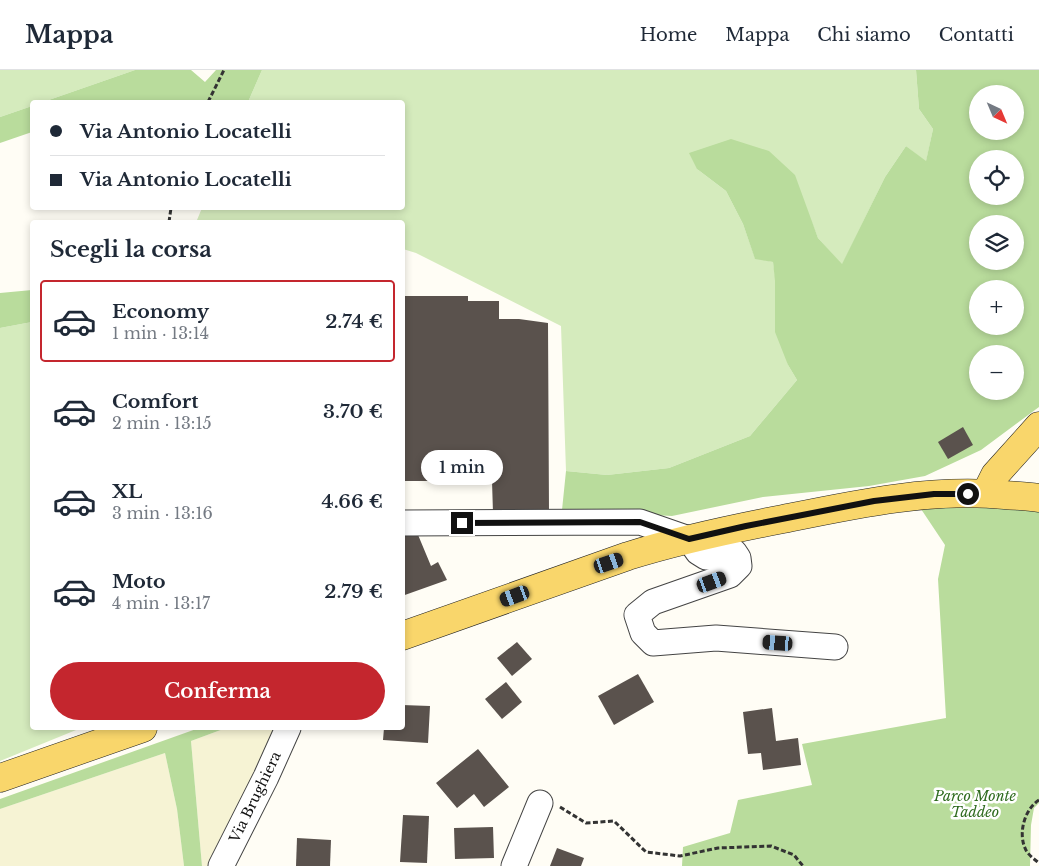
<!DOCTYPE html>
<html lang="it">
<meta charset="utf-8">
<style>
body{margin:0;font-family:"Libre Baskerville",serif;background:#f2f2f3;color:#1f2937;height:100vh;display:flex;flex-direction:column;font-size:19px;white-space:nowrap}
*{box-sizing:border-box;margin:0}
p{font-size:16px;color:#747a83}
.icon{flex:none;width:28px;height:28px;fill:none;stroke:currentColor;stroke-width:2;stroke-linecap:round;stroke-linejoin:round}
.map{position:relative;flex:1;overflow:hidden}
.sheet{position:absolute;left:30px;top:150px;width:375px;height:510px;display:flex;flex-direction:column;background:#fff;border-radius:5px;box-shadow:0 2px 8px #0003}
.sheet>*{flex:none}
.banner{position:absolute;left:30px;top:30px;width:375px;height:110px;border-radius:5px;box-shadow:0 2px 8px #0003;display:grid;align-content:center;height:110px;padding:0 20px;background:#fff}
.needle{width:32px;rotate:136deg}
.fabs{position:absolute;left:969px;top:15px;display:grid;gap:10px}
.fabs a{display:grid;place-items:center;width:55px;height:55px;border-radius:50%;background:#fff;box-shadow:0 2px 8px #0003;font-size:25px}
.end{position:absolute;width:22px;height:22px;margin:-11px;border:6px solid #111;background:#fff;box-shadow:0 0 0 2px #fff}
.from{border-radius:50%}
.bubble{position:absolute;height:35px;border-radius:18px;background:#fff;box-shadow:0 2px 8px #0003;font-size:16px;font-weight:600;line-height:35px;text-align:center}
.car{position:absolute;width:15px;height:30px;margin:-15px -8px;border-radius:6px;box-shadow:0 0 4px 1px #0007;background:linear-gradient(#222 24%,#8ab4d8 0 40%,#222 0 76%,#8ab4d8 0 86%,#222 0)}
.banner b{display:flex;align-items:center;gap:18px;height:48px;font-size:19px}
.banner b+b{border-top:1px solid #e0e1e3}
.banner i{width:12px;height:12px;background:#1f2937}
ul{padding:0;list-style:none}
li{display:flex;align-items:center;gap:15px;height:82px;margin:0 10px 8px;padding:0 10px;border:2px solid transparent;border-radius:5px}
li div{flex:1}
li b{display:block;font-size:19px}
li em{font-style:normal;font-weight:600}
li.on{border-color:#c4262e}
li>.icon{width:45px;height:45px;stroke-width:1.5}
h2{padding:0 20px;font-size:22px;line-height:60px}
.primary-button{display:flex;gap:10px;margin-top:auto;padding:10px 20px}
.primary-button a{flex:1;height:58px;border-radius:30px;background:#c4262e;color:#fff;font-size:20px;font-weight:600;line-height:58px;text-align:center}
header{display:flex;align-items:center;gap:30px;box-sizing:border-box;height:70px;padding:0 25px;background:#fff;border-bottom:1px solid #e0e1e3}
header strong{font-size:24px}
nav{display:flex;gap:28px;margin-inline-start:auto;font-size:18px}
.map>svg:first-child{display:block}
</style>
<header>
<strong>Mappa</strong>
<nav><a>Home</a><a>Mappa</a><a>Chi siamo</a><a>Contatti</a></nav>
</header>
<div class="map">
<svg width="1039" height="796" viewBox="0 0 1039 796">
<rect width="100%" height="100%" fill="#fffdf5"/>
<!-- farmland -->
<g fill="#f6f3d4">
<polygon points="226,658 277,658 212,796 202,796 191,671"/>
<polygon points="165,683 177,739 184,796 0,796 0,739"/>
</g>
<!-- green -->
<g fill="#d5ebbd">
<polygon points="0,0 135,0 43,32 32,32 32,36 0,47"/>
<polygon points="262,0 916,0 919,39 933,59 926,92 906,76 885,107 842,195 818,168 808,143 697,99 726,121 743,154 755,188 773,192 788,295 797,310 750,366 669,398 607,405 566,401 561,256 416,183 403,179 402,152 218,152 197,150 202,138 402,138 402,32 248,32"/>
<polygon points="32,252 32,658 81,658 0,691 0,258"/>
</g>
<!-- forest -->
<g fill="#b9dc9c" fill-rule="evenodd">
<polygon points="135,0 191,0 205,12 216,0 262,0 248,32 43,32"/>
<path d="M916,0H1039V337L981,380L925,406L869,416L763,427L672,446L562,440L566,401L607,405L669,398L750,366L797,310L788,295L775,262V211L773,192L755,189L743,154L726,121L697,99L689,83L731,69L769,81L795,105L818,168L842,194L885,107L906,76L926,91L933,59L919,39ZM978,24H1015V61H978ZM978,89H1015V126H978ZM978,154H1015V191H978ZM978,219H1015V256H978ZM978,284H1015V321H978Z"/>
<polygon points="32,36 32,62 0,73 0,47"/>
<polygon points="32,220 32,252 0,258 0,223"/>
<polygon points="960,434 1039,440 1039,733 1034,738 1031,755 1030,796 682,796 683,777 730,763 738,730 812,715 802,674 946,648 938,509 945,475 921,439"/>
<polygon points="199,658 226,658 191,671 202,796 184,796 177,739 165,683 0,739 0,729"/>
</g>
<!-- building -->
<g fill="#5a524d">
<polygon points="402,226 468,226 468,231 499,231 499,249 519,249 548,253 549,442 493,443 492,411 402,411"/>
<polygon points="963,357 973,375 948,389 938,372"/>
<polygon points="416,460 431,496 438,492 447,510 402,526 402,464"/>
<polygon points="517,572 532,589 512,606 497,588"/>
<polygon points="638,604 654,632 614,655 598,626"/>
<polygon points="506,612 522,632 502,649 485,629"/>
<polygon points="402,635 430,636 428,673 383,670 384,658 402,658"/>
<polygon points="772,638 776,671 798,668 801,695 763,700 761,683 748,684 743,642"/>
<polygon points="478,679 509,717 484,737 474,724 457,738 436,713"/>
<polygon points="403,745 429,746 427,793 400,792"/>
<polygon points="493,757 494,788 455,789 454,758"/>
<polygon points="297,768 331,770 330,796 296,796"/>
<polygon points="557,778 584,788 581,796 550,796"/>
</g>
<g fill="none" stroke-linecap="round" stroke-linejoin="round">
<!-- minor casing -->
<g stroke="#444" stroke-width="27">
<g id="minor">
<polyline points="402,453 640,452 689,469 698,482 706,487 734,482 738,488 739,496 730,505 653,532 637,545 643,563 653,573 716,568 835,577"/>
<polyline points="221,796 266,707 288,658"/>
<polyline points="514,796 540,733"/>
</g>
</g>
<!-- major casing -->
<g stroke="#222" stroke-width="29">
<g id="major">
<polyline points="986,423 995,405 1039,356"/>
<path d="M402,566L628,486C679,470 731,459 783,449C856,434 930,418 1005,425C1016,426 1028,426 1039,428"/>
<polyline points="0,708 143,658"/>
</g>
</g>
<!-- path -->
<g stroke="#333" stroke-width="3" stroke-dasharray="5 2.5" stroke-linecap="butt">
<polyline points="208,32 224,0"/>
<polyline points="169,152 171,138"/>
<path d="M1039,730C1025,739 1018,762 1025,778C1027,784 1034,789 1039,793"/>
<polyline points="560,737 586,753 614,751 646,782 680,786 718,778 771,776 794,785 803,796"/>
</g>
<!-- minor -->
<use href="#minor" stroke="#fff" stroke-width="25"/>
<!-- major -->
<use href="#major" stroke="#f9d66b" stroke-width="28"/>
</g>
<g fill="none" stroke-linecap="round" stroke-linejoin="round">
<!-- route -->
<polyline stroke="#111" stroke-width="6" points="462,453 640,452 689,469 746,456 874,431 934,424 968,424"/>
</g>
<g text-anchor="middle" stroke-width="5" stroke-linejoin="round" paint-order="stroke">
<!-- park labels -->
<g font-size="14" font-style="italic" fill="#2f6b1f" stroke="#fff">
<text x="975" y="731">Parco Monte<tspan x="975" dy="16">Taddeo</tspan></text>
</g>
<!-- street labels -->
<g font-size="14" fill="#111" stroke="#fff">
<text transform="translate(255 727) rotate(-64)" y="5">Via Brughiera</text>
</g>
</g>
</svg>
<div class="fabs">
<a><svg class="needle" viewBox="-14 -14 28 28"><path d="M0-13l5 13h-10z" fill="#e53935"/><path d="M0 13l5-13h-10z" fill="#747a83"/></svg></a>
<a><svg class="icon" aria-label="locate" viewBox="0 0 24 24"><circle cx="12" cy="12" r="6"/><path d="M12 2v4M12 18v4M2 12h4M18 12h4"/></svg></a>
<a><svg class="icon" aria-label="layers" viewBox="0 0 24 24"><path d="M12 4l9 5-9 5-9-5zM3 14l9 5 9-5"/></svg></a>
<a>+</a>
<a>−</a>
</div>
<i class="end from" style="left:968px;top:424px"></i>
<i class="end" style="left:462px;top:453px"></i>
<div class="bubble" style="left:421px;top:380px;width:82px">1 min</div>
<i class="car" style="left:609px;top:493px;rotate:71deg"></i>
<i class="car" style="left:712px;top:512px;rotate:70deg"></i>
<i class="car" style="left:515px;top:526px;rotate:250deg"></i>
<i class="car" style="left:778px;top:573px;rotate:274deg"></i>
<div class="banner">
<b><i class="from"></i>Via Antonio Locatelli</b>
<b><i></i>Via Antonio Locatelli</b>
</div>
<section class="sheet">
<h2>Scegli la corsa</h2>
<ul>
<li class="on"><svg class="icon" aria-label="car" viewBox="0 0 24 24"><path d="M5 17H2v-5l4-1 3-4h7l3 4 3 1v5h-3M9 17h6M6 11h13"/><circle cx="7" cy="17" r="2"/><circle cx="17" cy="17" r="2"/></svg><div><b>Economy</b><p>1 min · 13:14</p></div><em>2.74 €</em></li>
<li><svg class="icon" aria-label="car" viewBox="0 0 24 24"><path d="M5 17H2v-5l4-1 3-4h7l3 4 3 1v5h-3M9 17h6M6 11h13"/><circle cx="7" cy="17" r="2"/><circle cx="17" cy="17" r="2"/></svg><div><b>Comfort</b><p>2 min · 13:15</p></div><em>3.70 €</em></li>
<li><svg class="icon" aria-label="car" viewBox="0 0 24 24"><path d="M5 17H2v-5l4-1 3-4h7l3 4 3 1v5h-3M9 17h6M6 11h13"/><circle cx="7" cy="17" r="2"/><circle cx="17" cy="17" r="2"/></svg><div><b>XL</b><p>3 min · 13:16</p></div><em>4.66 €</em></li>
<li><svg class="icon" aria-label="car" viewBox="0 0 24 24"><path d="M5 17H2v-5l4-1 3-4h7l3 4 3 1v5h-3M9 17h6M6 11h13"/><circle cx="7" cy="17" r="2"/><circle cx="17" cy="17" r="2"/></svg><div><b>Moto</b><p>4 min · 13:17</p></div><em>2.79 €</em></li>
</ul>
<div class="primary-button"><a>Conferma</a></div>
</section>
</div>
